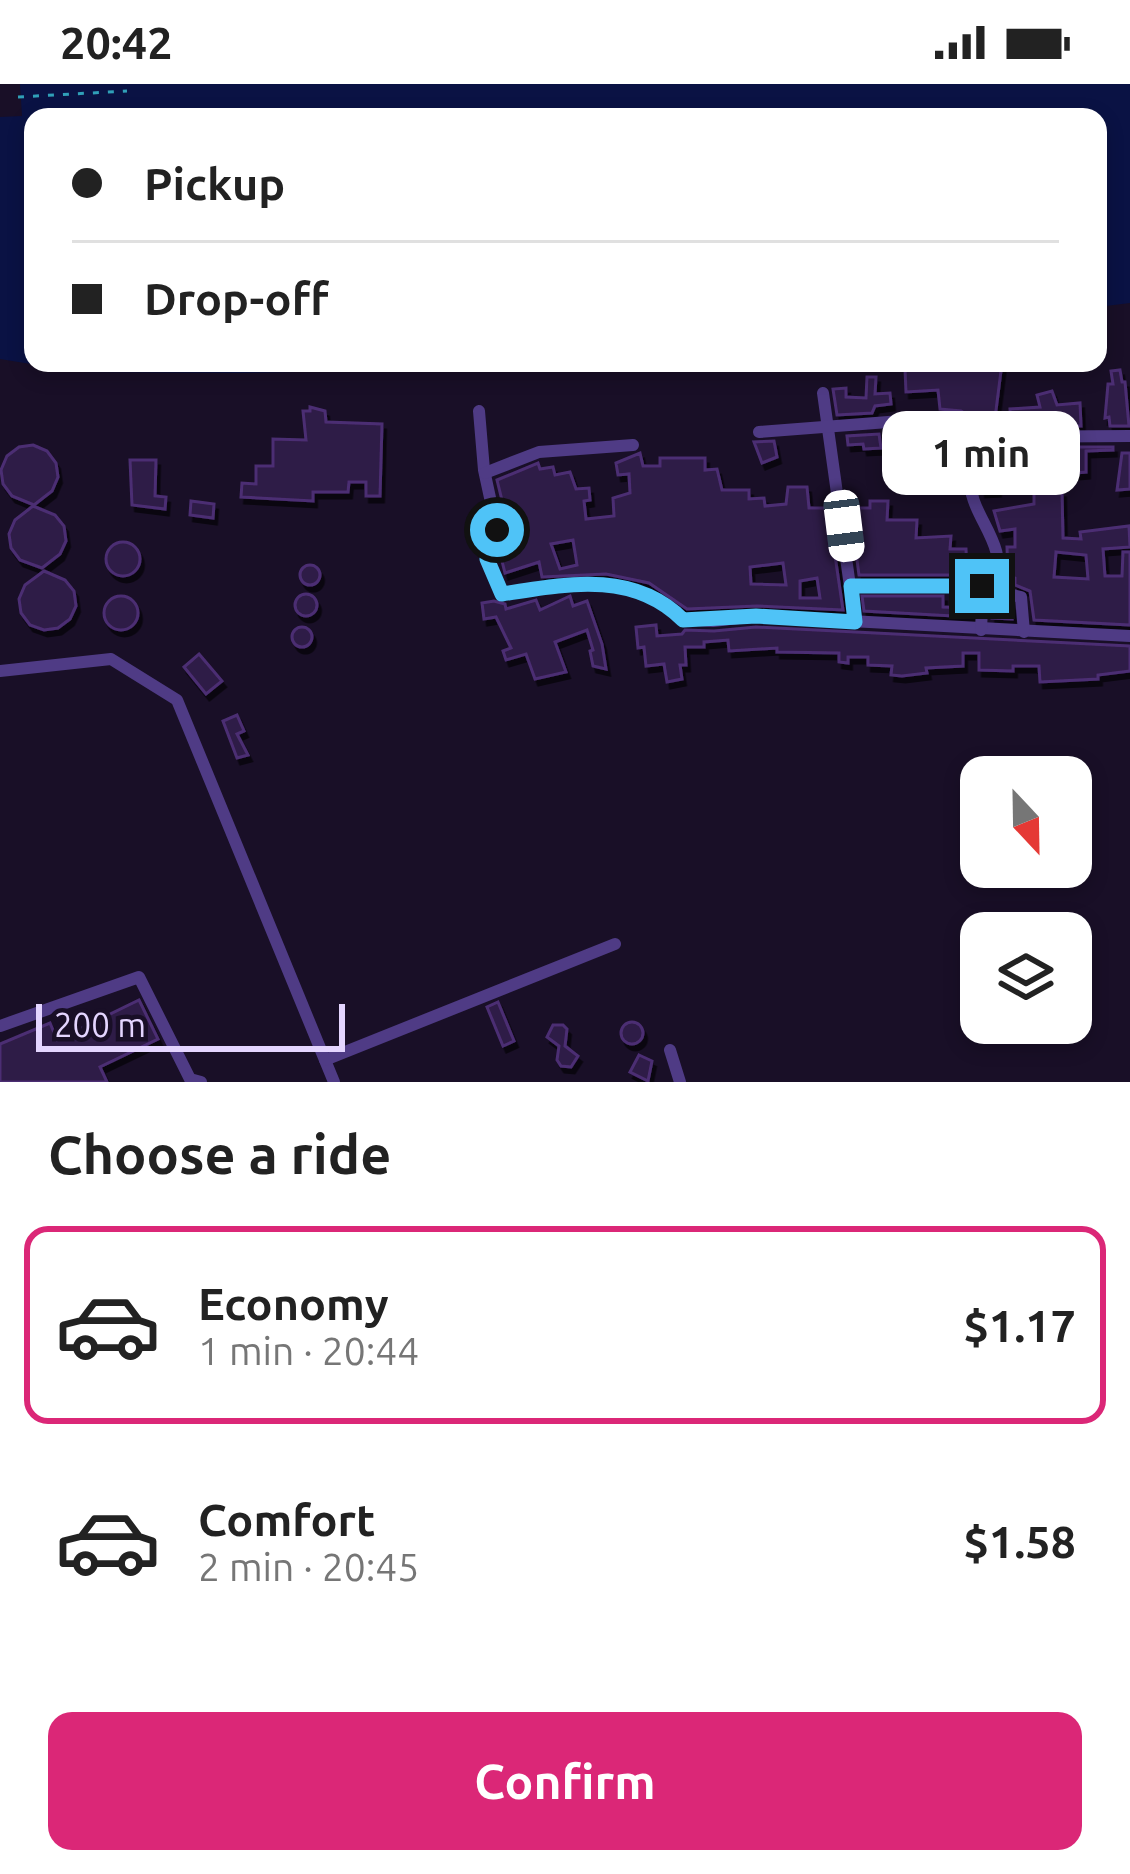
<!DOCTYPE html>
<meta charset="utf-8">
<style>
body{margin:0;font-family:Ubuntu,sans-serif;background:#f6f6f6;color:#222;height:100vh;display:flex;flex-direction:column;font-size:45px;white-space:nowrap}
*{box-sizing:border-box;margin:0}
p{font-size:39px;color:#767676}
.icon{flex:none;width:66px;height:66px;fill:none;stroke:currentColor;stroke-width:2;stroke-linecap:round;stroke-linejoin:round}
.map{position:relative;height:998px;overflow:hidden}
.panel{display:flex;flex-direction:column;background:#fff;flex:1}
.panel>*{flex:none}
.banner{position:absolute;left:24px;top:24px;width:1083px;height:264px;border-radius:24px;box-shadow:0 6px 18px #0003;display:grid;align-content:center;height:264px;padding:0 48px;background:#fff}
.needle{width:78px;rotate:158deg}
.fabs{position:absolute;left:960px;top:672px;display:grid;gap:24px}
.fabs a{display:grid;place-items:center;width:132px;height:132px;border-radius:24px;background:#fff;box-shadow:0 6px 18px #0003;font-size:60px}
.scale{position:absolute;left:36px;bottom:30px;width:309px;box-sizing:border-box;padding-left:12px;border:6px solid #e4d5ff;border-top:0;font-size:33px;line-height:42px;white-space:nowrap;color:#e4d5ff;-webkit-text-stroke:9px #190f27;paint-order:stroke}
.end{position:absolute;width:54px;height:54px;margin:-27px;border:15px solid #4fc3f7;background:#111;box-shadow:0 0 0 6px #111}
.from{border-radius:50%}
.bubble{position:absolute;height:84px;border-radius:24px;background:#fff;box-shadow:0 6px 18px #0003;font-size:39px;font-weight:700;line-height:84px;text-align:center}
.car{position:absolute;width:36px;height:72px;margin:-36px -18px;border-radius:15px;box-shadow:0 0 9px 3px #0007;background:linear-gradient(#fff 24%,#345 0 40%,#fff 0 76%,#345 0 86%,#fff 0)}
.banner b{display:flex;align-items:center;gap:42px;height:114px;font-size:45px}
.banner b+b{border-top:3px solid #e0e0e0}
.banner i{width:30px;height:30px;background:#222}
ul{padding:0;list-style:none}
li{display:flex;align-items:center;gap:36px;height:198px;margin:0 24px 18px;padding:0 24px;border:6px solid transparent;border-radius:24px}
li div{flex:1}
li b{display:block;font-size:45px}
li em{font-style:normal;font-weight:700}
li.on{border-color:#db2777}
li>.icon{width:108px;height:108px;stroke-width:1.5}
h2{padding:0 48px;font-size:54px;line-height:144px}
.button{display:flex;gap:24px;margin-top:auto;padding:24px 48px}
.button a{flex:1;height:138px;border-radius:24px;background:#db2777;color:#fff;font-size:48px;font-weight:700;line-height:138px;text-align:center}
.status{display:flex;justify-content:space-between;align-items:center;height:84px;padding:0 60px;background:#fff;direction:ltr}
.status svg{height:33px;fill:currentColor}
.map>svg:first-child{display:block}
</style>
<div class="status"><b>20:42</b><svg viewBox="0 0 49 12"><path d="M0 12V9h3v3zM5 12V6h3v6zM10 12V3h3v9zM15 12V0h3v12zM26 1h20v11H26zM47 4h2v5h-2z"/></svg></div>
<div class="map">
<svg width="1130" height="998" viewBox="0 0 1130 998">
<defs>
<filter id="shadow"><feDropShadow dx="3.5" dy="6" stdDeviation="0" flood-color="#0009"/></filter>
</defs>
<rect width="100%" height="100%" fill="#190f27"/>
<!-- water -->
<polygon fill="#0a1244" points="0,0 1130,0 1130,219 1098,223 1098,33 33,33 33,279 576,279 524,284 238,289 80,288 0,275"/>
<!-- pier -->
<polygon fill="#190f27" points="0,0 20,0 22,32 0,33"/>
<!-- building -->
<g fill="#2f1b47" stroke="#4c2e73" stroke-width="3" fill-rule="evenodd" filter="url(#shadow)">
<polygon points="939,279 1002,279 994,342 986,342 961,327 940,325 938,306 906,308 905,285 940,283"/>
<polygon points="1120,286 1122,298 1125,298 1129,342 1110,342 1109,333 1105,334 1108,300 1113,300 1111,287"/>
<polygon points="867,293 876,293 875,310 890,309 891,320 875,322 872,329 837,331 833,305 846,304 846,313 866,314"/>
<polygon points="1052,307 1057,321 1080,319 1081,342 1011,342 1010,325 1040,323 1037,311"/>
<polygon points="310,323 325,327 326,338 382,340 380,412 366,412 366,398 349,398 348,408 313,408 313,417 241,413 242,399 256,400 256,382 273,382 273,355 306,356 303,327 310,327"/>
<polygon points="941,346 941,351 960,351 970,357 959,390 939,388 939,372 932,373 932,365 921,365 921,347"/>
<polygon points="879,350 881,364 864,365 863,360 848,361 847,352"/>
<polygon points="774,357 777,373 762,379 754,358"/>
<polygon points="33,361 47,367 56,379 58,393 52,407 34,421 12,412 3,400 1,386 7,372 19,363"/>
<polygon points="990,363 1113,363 1113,366 1086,367 1086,388 1074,389 1074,375 1057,375 1058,387 1007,393 1007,396 996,397 997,406 982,407 981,388"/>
<path d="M640,369L643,382H660V374H705V386L717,385L722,406H749V415L764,414L765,422L786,420L788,403H807L809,424H828L843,526L757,522L687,525L649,499L606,490L542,493L539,478L505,489L501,473L506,471L504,457L510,449L497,396L538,379L540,385L553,383L555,391L570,388L576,405L589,404L590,416L584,417L586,435L614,432L613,414L630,409L629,390L618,391L616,379ZM573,456L577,481L560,485L551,460ZM783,479L786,501L751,500L750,483ZM817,494L820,514H800V497Z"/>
<polygon points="1122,369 1130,369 1130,405 1117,406"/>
<polygon points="130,376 156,376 155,412 166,413 165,425 132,421"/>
<path d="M1046,407L1062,408L1063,454L1081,455L1080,448L1129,442L1130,463L1103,465L1105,492H1122L1123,468H1130V541L1034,536L1030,507L1015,501V494L1008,490L1007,463H1015V445L1000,447L994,427L1034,420V409ZM1056,468L1086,471L1088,495L1054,493Z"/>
<polygon points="191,417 214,420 213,434 190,431"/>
<polygon points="870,417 888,417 887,436 917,436 916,454 951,452 950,465 966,465 967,491 859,491 850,424 870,424"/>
<polygon points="33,422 55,431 64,442 66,457 60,470 42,484 20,476 11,464 9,450 15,436"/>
<circle cx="123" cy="475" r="17"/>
<circle cx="310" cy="491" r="10"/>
<polygon points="44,487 65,496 74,507 76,522 70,535 58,544 44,546 30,541 21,529 19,515 25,501"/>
<circle cx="306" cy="521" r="11"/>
<circle cx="121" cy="529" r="17"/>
<polygon points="570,512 573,522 587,517 602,560 606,585 593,582 590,567 593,566 587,546 555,558 566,588 535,595 526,570 506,576 503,567 511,564 496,533 484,535 482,519 494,517 505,520 506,525 536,516 540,526"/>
<polygon points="862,512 943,512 943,523 968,524 968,512 972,512 971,533 864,527"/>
<polygon points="993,516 1011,521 1012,535 992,534"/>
<polygon points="656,541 657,552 682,550 685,546 714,547 756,543 1130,562 1130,587 1098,591 1098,595 1040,598 1039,582 1013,582 1013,587 979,586 979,569 963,569 963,582 926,584 927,589 902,592 891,591 892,582 868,581 868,573 848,573 848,579 839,578 839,569 777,568 777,564 729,567 728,556 704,558 704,563 685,563 686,581 680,581 682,595 667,598 664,580 646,582 644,563 638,564 636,543"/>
<circle cx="302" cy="553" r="10"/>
<polygon points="199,570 222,597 206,610 184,583"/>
<polygon points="237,631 244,647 237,650 248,671 237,674 223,637"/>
<polygon points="139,916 158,955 100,983 107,998 0,998 0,960 50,939 57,956"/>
<polygon points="498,918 514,957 503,962 487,923"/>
<circle cx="632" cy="949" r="11"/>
<polygon points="553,941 563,941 567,945 565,962 578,972 571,983 561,982 557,976 559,962 547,953"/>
<polygon points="639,971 652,977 648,997 630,988"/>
</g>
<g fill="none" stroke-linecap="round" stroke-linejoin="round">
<!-- path -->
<polyline stroke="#30a0b8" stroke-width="3" stroke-dasharray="6 9" stroke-linecap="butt" points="18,13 127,7"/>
<!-- minor -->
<g stroke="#4f3b85" stroke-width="12">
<polyline points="823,309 855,538"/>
<path d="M479,327L484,386L497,446L487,475L502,510C566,500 632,486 683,535L713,537L756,532L1130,552"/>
<polyline points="759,348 927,335 956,336 983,353 1130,352"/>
<path d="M983,353C979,364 971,378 970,390C967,433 1009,454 996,503L1000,508L1021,513L1024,548"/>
<polyline points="485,389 539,368 633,361"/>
<polyline points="851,502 983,502 981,546"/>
<polyline points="0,587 111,575 177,616 334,998"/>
<polyline points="0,942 139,893 190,995 201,998"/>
<polyline points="670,966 680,998"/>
<polyline points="325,976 615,860"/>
</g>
</g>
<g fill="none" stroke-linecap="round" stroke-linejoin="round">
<!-- route -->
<path stroke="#4fc3f7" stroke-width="15" d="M497,446L487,475L502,510C566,500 633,486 683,536L756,532L855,538L851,502H982"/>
</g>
</svg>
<div class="fabs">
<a><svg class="needle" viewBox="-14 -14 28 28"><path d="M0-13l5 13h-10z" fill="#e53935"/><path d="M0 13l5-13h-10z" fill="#767676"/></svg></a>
<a><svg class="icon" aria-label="layers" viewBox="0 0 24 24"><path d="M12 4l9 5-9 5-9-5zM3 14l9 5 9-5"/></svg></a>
</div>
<div class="scale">200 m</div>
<i class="end from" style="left:497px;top:446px"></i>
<i class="end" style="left:982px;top:502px"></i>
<div class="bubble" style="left:882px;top:327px;width:198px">1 min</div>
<i class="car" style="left:844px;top:442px;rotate:173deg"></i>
<div class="banner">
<b><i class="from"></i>Pickup</b>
<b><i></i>Drop-off</b>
</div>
</div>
<section class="panel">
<h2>Choose a ride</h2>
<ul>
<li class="on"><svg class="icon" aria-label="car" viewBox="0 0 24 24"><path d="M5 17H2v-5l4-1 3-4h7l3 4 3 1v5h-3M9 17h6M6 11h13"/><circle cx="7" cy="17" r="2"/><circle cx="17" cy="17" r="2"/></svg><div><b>Economy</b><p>1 min · 20:44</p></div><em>$1.17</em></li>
<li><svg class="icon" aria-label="car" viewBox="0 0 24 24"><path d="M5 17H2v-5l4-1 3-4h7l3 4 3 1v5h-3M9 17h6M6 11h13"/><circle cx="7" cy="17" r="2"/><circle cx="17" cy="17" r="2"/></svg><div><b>Comfort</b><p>2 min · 20:45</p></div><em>$1.58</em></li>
</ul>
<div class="button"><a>Confirm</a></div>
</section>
